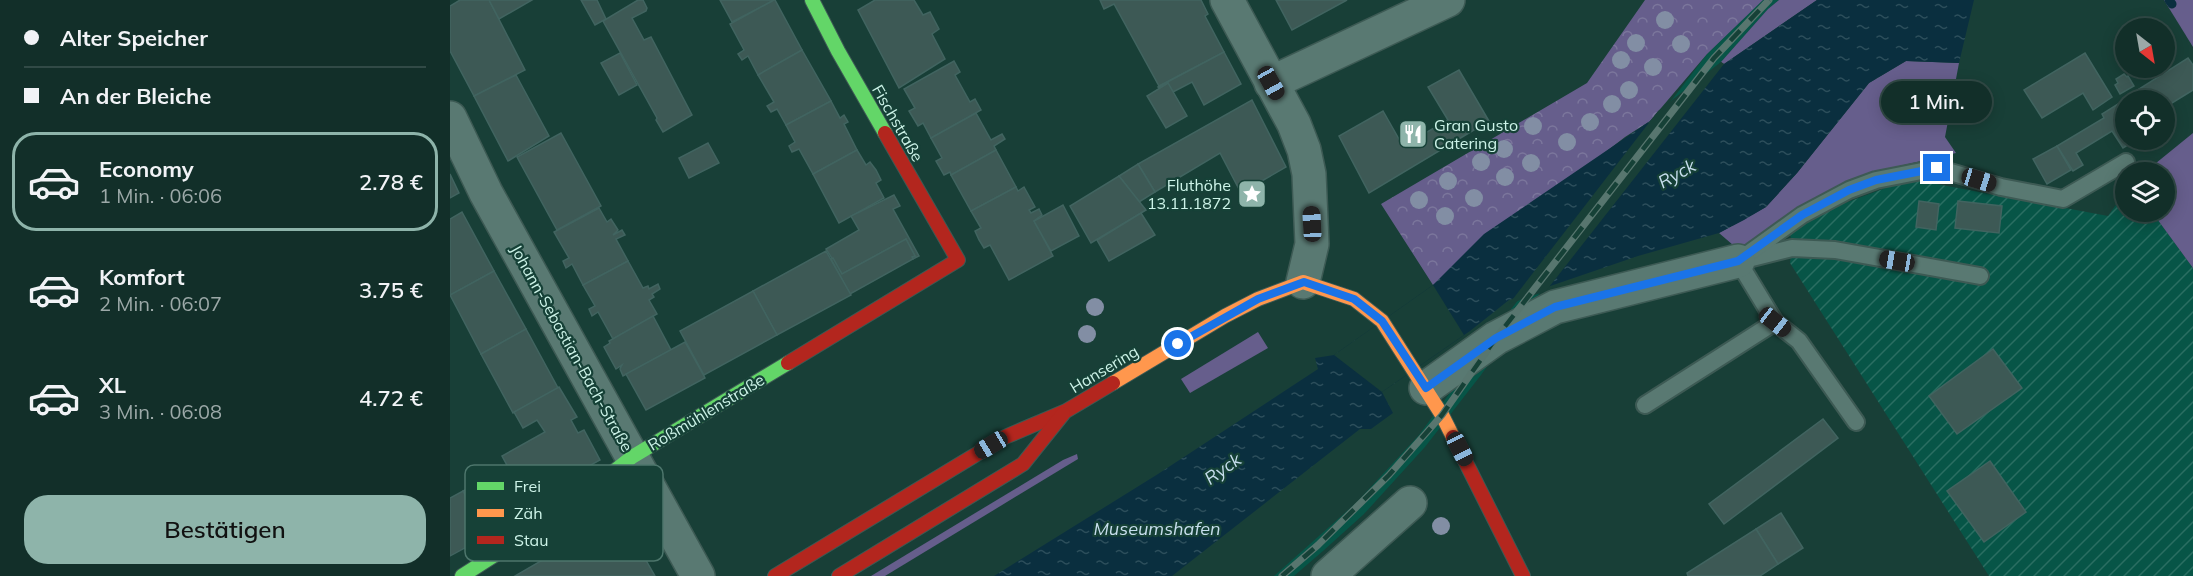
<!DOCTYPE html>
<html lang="de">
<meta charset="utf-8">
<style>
body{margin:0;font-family:Mulish,sans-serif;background:#1f3b35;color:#f1f3f6;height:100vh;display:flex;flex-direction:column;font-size:22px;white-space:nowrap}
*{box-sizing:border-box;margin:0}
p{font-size:20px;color:#9ca9a8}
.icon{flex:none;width:33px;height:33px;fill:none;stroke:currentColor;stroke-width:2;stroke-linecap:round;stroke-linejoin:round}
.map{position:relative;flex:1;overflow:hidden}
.panel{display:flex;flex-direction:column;background:#122f29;width:450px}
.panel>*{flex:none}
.hud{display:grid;align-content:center;height:132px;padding:0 24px;background:#122f29}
.needle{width:39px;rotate:149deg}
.controls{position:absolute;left:1665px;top:18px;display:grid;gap:12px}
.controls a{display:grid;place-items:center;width:60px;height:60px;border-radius:50%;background:#122f29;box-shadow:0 3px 15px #0003,0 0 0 2px #314a46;font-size:30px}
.end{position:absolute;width:27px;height:27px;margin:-14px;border:8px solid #1a73e8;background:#fff;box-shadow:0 0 0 3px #fff}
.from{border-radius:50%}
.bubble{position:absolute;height:42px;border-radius:21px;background:#122f29;box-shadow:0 3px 15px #0003,0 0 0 2px #314a46;font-size:20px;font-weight:600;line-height:42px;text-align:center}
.car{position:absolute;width:18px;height:36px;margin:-18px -9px;border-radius:8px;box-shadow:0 0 4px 2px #0007;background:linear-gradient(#222 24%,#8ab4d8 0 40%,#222 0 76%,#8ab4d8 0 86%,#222 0)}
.hud b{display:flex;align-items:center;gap:21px;height:57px;font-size:22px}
.hud b+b{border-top:2px solid #314a46}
.hud i{width:15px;height:15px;background:#f1f3f6}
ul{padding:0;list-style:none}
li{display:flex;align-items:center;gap:18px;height:99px;margin:0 12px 9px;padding:0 12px;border:3px solid transparent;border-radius:24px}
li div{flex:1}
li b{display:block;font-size:22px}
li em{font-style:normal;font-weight:600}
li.current{border-color:#8eb4aa}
li>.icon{width:54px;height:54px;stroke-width:1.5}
.button{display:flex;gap:12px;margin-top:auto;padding:12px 24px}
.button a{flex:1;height:69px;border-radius:24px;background:#8eb4aa;color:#111;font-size:24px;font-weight:600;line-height:69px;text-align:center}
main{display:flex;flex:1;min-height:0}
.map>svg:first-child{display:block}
</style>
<main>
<section class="panel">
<div class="hud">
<b><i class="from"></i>Alter Speicher</b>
<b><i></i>An der Bleiche</b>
</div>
<ul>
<li class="current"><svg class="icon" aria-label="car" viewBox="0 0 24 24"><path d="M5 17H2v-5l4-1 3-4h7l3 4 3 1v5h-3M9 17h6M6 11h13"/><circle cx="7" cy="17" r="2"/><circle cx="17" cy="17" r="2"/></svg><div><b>Economy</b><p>1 Min. · 06:06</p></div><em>2.78 €</em></li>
<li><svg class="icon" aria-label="car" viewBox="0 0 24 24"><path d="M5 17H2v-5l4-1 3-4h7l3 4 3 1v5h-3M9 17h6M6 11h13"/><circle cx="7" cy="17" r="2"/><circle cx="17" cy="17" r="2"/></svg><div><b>Komfort</b><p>2 Min. · 06:07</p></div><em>3.75 €</em></li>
<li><svg class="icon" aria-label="car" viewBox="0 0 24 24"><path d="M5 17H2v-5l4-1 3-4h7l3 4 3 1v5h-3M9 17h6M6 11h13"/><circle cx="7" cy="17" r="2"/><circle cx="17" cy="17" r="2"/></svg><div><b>XL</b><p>3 Min. · 06:08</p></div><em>4.72 €</em></li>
</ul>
<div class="button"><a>Bestätigen</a></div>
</section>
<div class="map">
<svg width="1743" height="576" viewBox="0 0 1743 576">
<defs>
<pattern id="industrial-furrows" width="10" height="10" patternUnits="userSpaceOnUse" patternTransform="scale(1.5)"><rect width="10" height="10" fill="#075547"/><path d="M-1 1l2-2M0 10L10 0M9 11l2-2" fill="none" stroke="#2a6e62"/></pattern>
<pattern id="park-crowns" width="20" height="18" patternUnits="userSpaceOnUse" patternTransform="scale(1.5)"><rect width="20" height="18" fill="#665e8c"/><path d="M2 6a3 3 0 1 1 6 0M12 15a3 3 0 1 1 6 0" fill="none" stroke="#7b769c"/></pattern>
<pattern id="water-ripples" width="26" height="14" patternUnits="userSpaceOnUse" patternTransform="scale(1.5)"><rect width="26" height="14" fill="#0a2f3f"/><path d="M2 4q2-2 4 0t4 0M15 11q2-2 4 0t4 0" fill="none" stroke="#2c4e5b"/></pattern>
</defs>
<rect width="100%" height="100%" fill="#183f37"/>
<!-- built -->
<polygon fill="#075547" points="1313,0 1329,0 1318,9 1271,62 1086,298 1031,375 975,447 914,514 873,551 844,576 824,576 906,503 969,435 1062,308 1257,54"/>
<!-- industrial -->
<path fill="url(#industrial-furrows)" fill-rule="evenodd" d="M1460,179L1658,216L1675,192L1676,212H1702L1743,268V576H1539L1340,263L1342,248L1340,232L1368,213ZM1469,201L1489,204L1486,229L1467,226ZM1508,201L1552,206L1549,233L1505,228ZM1571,388L1507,434L1480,396ZM1540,461L1576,511L1534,542L1498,491Z"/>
<!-- grass -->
<g fill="#665e8c">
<polygon points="1329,0 1367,0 1274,64 1271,62 1318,9"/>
<polygon points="1714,0 1743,0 1743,47"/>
<polygon points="1456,61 1509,63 1495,137 1506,153 1445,167 1401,181 1290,251 1269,233 1316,207 1347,173 1419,83"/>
<polygon points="1743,133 1743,268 1702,212 1714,212 1714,172 1695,172"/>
<polygon points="808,332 818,348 740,393 731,379"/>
<polygon points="627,454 628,459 435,576 421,576 613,460"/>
</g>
<!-- park -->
<polygon fill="url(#park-crowns)" points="1195,0 1313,0 1257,54 1200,121 1175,137 983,285 931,204 1137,83"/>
<!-- water -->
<polygon fill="url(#water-ripples)" points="1367,0 1524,0 1509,63 1456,61 1419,83 1347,173 1316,207 1294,220 1269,233 1188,256 1059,300 1020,331 932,392 943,413 921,429 910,429 722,576 544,576 708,474 868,369 865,358 884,355 983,285 1034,234 1200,121 1274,64"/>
<!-- pier -->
<g fill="#183f37">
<polygon points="1271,62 1274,64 1096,291 1059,304 1208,111"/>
<polygon points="983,285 1014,335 932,392 884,355"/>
</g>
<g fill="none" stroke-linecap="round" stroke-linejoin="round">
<!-- stream -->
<polyline stroke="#0a2f3f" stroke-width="9" points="1719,0 1722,4"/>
</g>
<!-- building -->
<g fill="#3d5955" stroke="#416460" stroke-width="1.5">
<polygon points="10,0 39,0 75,70 24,96 0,51 0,6"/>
<polygon points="39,0 82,0 49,19"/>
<polygon points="131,0 147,0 156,19 145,25"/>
<polygon points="188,0 193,0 197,8 196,11 182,18 194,40 201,37 242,115 213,132 206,120 207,118 153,21"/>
<polygon points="270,0 324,0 282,22"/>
<polygon points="324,0 325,0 352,50 308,75 298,56 292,60 288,54 294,50 280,24"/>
<polygon points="425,0 464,0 473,15 480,12 489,29 482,34 495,59 449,88 408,10"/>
<polygon points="650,0 751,0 758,14 755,16 774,52 709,86 664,4 654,9"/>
<polygon points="826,0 897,0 842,30"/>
<polygon points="1687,19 1701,28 1679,28"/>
<polygon points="352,50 381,101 336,125 327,109 321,112 317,106 324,102 308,75"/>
<polygon points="774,52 791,84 754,105 742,82 723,92 718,83 709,88 708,87"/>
<polygon points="170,53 187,85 169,95 151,63"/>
<polygon points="1635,53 1662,97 1643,110 1633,93 1592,118 1574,90"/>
<polygon points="1738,58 1743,65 1743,90 1714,108 1714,100 1680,100 1678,96"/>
<polygon points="504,61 510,72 505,75 520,102 525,99 531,110 481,138 473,123 468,126 459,111 465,108 454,89"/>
<polygon points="1009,70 1039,121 919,193 889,136 933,111 953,146 998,120 978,87"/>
<polygon points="1674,74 1677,77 1678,76 1684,86 1670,94 1665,85 1668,83 1666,79"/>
<polygon points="66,75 99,136 58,161 24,96"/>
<polygon points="718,83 737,116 716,128 697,96"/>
<polygon points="802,100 836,167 791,193 770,153 705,192 688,164"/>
<polygon points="381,101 390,118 394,115 398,122 394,124 407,150 363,174 349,149 342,152 339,146 345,142 336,125"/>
<polygon points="1668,104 1676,105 1676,140 1686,140 1673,148 1662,131 1626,153 1633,165 1623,171 1607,146 1654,118 1652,114"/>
<polygon points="526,113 541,140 552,134 555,139 544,146 546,150 501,175 500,172 494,175 486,161 492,158 481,138"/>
<polygon points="111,133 151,206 107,230 67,157"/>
<polygon points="258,143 269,163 239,178 229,158"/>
<polygon points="1607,146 1621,170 1597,184 1583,159"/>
<polygon points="407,150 416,165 420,162 426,170 431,180 426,183 434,198 389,223 363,174"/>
<polygon points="546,150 566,187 521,211 501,175"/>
<polygon points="688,164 705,192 689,202 669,176"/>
<polygon points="0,174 9,193 0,198"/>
<polygon points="669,176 696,210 641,243 620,206"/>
<polygon points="566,187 568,191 574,187 585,207 579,210 581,213 589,209 592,215 584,221 603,256 559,280 540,245 534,248 529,240 525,231 531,228 521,211"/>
<polygon points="444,195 450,206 443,209 469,256 463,259 462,257 465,256 456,239 392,274 376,249 409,230 401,216"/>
<polygon points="1469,201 1489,204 1486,230 1466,227"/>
<polygon points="1508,201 1552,206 1549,233 1505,228"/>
<polygon points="613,205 629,236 601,251 584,221"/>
<polygon points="149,208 157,222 161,219 168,230 163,235 172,230 175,235 166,239 178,261 133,285 122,264 116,268 113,261 119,258 104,232"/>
<polygon points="12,212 44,271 0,295 0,219"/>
<polygon points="691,213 705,235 659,261 647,240"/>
<polygon points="456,239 465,256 462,257 463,259 400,294 381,259 383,258 392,274"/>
<polygon points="376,251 401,295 327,335 303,291"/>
<polygon points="178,261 193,288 198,286 199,289 208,284 210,289 202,294 204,297 199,300 207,314 163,339 148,312 142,316 139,309 145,306 133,285"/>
<polygon points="44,271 76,329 31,354 0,295"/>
<polygon points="303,291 327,335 254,375 230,331"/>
<polygon points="203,316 221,350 173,376 170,369 172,365 166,369 154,347 160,343 159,341"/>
<polygon points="76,329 108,388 63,413 31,354"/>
<polygon points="235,342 255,378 196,410 176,374"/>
<polygon points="1543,349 1572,388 1507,434 1479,396"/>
<polygon points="109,387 127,417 121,420 128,433 134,430 150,460 119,477 116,472 104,479 106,484 76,500 52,456 95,432 87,420 73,428 64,412"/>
<polygon points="1373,419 1388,438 1274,524 1259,504"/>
<polygon points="1540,461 1576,512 1534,542 1497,491"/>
<polygon points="57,466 81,511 37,536 13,491"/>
<polygon points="13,491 37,536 0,556 0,498"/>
<polygon points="1331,513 1353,548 1328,564 1306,529"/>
<polygon points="170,515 205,576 65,576"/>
<polygon points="1306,529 1328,564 1310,576 1238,576 1237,573"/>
</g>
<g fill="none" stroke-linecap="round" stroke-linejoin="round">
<!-- lane casing -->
<g stroke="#3d5a54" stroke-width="20">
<g id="lane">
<polyline points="1298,259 1342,248 1385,250 1530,276"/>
<polyline points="1288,261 1352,215 1399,190 1426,180 1487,168 1551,187 1613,199 1676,162"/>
<polyline points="1325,322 1349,341 1406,422"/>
<polyline points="1195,405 1325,322 1288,261"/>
</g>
</g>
<!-- street casing -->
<g stroke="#3d5a54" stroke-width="36">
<g id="street">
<polyline points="777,0 844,124 854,150 859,174 862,244 853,282"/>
<polyline points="821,83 998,0"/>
<polyline points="0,118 36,193 248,576"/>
<polyline points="976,388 1046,338 1105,307 1288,261"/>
<polyline points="878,576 960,503"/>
</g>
</g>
<!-- fast casing -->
<g stroke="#3d5a54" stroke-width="16">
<g id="fast">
<polyline points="362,0 388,51 435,133"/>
<polyline points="12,576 115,510 182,457 338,363"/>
</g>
</g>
<!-- slow casing -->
<g stroke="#3d5a54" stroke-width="16">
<polyline id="slow" points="663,383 775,316 808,299 853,282 904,299 932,321 992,415 1003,437"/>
</g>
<!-- jam casing -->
<g stroke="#3d5a54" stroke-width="16">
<g id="jam">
<polyline points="338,363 508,260 435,133"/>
<polyline points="1003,437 1073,576"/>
<polyline points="325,576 555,437 616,411 663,383"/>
<polyline points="389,576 573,464 613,414"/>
</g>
</g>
<!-- lane -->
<use href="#lane" stroke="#597972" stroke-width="16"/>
<!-- street -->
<use href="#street" stroke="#597972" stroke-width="33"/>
<!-- fast -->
<use href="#fast" stroke="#63d668" stroke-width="14"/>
<!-- slow -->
<use href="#slow" stroke="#ff974d" stroke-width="14"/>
<!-- jam -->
<use href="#jam" stroke="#b3261e" stroke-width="14"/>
<!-- rail casing -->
<g stroke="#58766f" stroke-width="7">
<polyline id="rail" points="832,576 868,545 939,475 992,415 1046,338 1264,58 1319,0"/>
</g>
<!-- rail -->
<use href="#rail" stroke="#164137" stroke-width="4.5" stroke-dasharray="14" stroke-linecap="butt"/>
</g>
<!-- trees -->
<g fill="#828ea4">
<circle cx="1215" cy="20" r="9"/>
<circle cx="1186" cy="43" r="9"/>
<circle cx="1231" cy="44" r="9"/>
<circle cx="1171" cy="60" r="9"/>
<circle cx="1203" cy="67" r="9"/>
<circle cx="1179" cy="90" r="9"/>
<circle cx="1162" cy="104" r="9"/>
<circle cx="1140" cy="122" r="9"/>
<circle cx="1083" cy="126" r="9"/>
<circle cx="1117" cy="142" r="9"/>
<circle cx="1054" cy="149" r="9"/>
<circle cx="1031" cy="162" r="9"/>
<circle cx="1081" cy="163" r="9"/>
<circle cx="1055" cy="177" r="9"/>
<circle cx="998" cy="181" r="9"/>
<circle cx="1024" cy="198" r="9"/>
<circle cx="969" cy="200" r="9"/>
<circle cx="995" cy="216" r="9"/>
<circle cx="645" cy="307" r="9"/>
<circle cx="637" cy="334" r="9"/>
<circle cx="991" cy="526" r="9"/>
</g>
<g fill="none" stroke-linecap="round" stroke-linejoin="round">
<!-- route -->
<polyline stroke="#1a73e8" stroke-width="8" points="728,344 808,299 854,282 904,299 932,321 976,388 1046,338 1105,307 1288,261 1352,215 1399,190 1426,180 1487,168"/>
</g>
<!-- icons -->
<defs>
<g id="restaurant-square" transform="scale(1.5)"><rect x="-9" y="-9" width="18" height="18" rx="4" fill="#8eb4aa" stroke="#164137"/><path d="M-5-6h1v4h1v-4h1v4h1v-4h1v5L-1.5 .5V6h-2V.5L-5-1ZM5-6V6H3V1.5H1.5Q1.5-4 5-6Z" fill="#fff"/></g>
<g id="sight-square" transform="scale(1.5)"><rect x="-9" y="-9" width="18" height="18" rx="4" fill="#8eb4aa" stroke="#164137"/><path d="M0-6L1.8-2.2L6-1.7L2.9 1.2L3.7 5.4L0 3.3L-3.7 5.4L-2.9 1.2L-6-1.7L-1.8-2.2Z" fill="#fff"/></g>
</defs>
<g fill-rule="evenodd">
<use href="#restaurant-square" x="963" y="134"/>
<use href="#sight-square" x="802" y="194"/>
</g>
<g text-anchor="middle" stroke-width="4.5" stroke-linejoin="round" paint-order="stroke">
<!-- street labels -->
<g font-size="16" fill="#cdf3e8" stroke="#164137">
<text transform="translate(448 123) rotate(60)" y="6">Fischstraße</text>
<text transform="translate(122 348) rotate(61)" y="6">Johann-Sebastian-Bach-Straße</text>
<text transform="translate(654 369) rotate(-31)" y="6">Hansering</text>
<text transform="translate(256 412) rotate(-31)" y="6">Roßmühlenstraße</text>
</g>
<!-- poi labels -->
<g font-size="16" fill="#cdf3e8" stroke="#164137" text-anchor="start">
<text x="984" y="131">Gran Gusto<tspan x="984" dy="18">Catering</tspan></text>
<text x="781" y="191" text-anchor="end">Fluthöhe<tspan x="781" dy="18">13.11.1872</tspan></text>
</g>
<!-- water labels -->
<g font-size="18" font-style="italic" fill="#c7deed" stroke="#164137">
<text transform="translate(1227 174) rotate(-29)" y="6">Ryck</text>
<text transform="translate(773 469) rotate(-35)" y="6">Ryck</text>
<text x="707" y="535">Museumshafen</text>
</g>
</g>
<!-- legend -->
<rect x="15" y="465" width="198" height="96" rx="9" fill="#164137" stroke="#4d766c" stroke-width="1.5"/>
<rect x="27" y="482" width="27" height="8" fill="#63d668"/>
<rect x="27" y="509" width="27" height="8" fill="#ff974d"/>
<rect x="27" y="536" width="27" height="8" fill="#b3261e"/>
<g font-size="16" fill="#cdf3e8">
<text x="64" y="492">Frei</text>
<text x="64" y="519">Zäh</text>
<text x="64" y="546">Stau</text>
</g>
</svg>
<div class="controls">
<a><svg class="needle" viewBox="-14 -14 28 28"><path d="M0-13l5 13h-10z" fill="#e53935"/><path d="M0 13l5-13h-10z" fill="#9ca9a8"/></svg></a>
<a><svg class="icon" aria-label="locate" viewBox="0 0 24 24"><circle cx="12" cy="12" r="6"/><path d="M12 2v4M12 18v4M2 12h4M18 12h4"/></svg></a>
<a><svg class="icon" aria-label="layers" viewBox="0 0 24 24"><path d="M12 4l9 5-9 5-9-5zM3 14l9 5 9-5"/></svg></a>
</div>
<i class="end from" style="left:728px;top:344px"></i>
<i class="end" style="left:1487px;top:168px"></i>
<div class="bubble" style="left:1431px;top:81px;width:111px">1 Min.</div>
<i class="car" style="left:821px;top:83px;rotate:151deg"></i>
<i class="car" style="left:1529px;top:180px;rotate:107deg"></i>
<i class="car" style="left:862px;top:224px;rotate:357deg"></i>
<i class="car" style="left:1447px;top:261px;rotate:280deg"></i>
<i class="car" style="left:1325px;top:322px;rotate:128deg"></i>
<i class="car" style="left:541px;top:445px;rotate:239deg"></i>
<i class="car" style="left:1010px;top:449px;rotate:153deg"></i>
</div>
</main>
